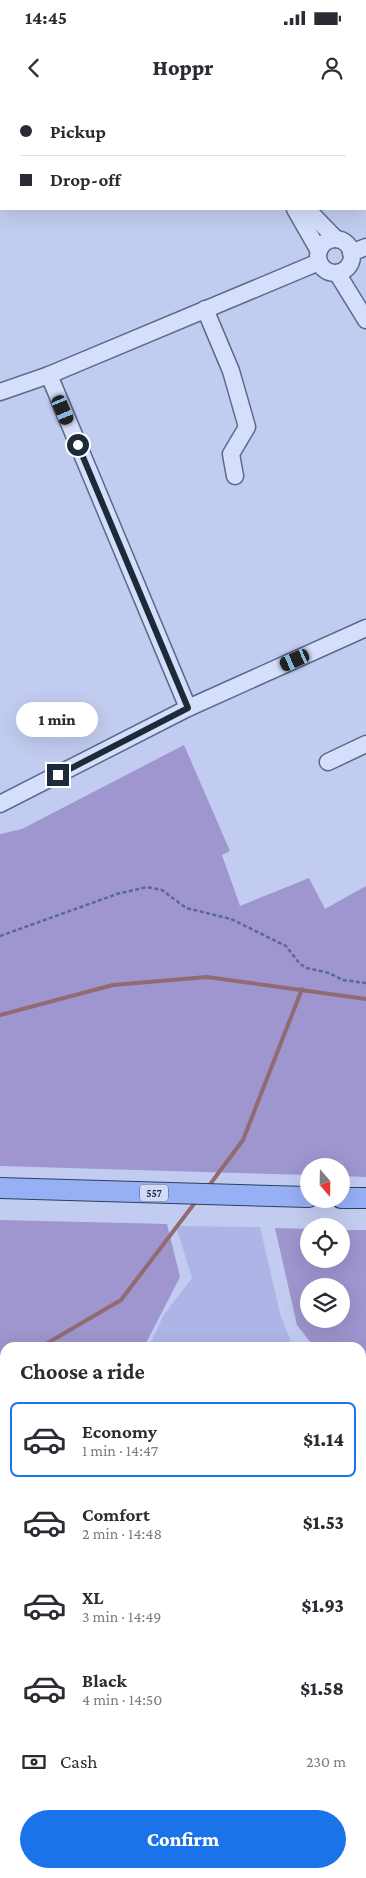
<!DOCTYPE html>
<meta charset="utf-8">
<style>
body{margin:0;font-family:"Crimson Pro",serif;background:#f7f7f7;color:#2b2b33;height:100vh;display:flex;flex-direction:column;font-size:19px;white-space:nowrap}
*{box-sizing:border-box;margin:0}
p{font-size:16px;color:#7c7c81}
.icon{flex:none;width:28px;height:28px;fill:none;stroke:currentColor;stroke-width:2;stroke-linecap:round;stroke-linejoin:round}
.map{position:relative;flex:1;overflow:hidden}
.details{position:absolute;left:0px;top:1242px;width:366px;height:536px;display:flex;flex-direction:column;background:#fff;border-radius:15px 15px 0 0;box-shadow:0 5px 20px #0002}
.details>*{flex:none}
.banner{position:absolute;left:0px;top:0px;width:366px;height:110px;box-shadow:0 5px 20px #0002;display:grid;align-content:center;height:110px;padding:0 20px;background:#fff}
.needle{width:32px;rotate:160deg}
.tools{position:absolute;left:300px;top:1058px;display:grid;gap:10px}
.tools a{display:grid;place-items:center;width:50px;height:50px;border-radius:50%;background:#fff;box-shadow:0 5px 20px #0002;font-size:25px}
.end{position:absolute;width:22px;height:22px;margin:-11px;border:6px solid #1d2a39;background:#fff;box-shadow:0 0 0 2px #fff}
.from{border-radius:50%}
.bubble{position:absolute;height:35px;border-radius:18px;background:#fff;box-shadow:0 5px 20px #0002;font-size:16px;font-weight:800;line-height:35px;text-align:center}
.car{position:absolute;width:15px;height:30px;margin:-15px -8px;border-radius:6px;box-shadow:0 0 4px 1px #0007;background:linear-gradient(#222 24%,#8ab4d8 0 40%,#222 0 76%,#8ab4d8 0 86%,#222 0)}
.banner b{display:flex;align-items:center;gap:18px;height:48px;font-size:19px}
.banner b+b{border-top:1px solid #e1e1e2}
.banner i{width:12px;height:12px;background:#2b2b33}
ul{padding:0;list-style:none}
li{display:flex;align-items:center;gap:15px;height:75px;margin:0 10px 8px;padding:0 10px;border:2px solid transparent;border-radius:8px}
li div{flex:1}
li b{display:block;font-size:19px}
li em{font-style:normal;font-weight:800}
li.on{border-color:#1a73e8}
li>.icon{width:45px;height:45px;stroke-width:1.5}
h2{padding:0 20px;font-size:22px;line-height:60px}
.pay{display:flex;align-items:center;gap:12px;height:55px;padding:0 20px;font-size:19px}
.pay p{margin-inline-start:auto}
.action{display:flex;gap:10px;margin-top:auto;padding:10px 20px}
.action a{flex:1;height:58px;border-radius:30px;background:#1a73e8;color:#fff;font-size:20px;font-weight:800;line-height:58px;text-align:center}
.status{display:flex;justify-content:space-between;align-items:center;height:35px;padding:0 25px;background:#fff;direction:ltr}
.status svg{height:14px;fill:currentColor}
header{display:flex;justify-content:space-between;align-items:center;height:65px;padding:0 20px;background:#fff;font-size:22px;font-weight:800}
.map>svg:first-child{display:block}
</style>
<div class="status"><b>14:45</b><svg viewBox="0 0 49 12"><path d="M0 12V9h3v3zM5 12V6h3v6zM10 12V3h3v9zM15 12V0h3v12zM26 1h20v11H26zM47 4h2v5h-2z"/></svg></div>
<header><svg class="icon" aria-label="back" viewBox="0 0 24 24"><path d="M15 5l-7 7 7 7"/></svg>Hoppr<svg class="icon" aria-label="person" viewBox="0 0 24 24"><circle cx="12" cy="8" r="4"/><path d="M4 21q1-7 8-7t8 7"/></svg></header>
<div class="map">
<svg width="366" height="1778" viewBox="0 0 366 1778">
<rect width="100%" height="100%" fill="#c1ccf0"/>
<!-- farmland -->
<g fill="#aeb4e6">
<polygon points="176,1126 260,1127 280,1213 293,1247 149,1247 163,1216 192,1178"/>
<polygon points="361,1270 366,1271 366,1556 361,1553"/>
</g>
<!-- green -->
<g fill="#9f95cf" fill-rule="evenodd">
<polygon points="184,645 230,751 222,755 240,806 309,778 325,809 366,786 366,1077 341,1076 341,1066 309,1066 309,1075 0,1066 0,734 22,729"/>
<polygon points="0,1120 167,1124 180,1177 144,1247 5,1248 5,1725 0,1726"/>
<path d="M275,1128L309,1129V1159H341V1130H366V1264L361,1262V1248L314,1247L297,1225ZM309,1186H341V1219H309Z"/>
<polygon points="361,1566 366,1570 366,1778 136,1778 126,1774 361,1774"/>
</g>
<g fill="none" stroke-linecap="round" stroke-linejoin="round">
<!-- stream -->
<g stroke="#916a72" stroke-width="4">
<polyline points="0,915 113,885 207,877 366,899"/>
<polyline points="208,1087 243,1040 302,889"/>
<polyline points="39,1248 121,1200 197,1100"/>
<polyline points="0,1270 5,1267"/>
</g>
<!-- minor casing -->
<g stroke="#586c8a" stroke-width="19">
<g id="minor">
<polyline points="224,0 225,1"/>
<polyline points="177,1 178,0"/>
<polyline points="199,1 203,0"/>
<polyline points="263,1 266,0"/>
<polyline points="0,55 1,57"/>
<polyline points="0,86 1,86"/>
<polyline points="295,109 319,151"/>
<polyline points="307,109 336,139"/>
<circle cx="335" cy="156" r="17"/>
<polyline points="351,153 366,147"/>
<polyline points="337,173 366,220"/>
<polyline points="205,209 231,271 247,327 231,354 235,376"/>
<polyline points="49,275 188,608"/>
<polyline points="0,292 49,275 319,162"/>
<polyline points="328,662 366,644"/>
<polyline points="0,704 188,608 366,528"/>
<polyline points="0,1747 5,1748"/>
<polyline points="95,1774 104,1778"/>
</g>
</g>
<!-- major casing -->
<g stroke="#2c4158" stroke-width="22">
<g id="major">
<polyline points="0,1088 309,1097"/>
<polyline points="341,1098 366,1098"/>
</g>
</g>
<!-- path -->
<polyline stroke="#586c8a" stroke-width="2.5" stroke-dasharray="4 2.5" stroke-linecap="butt" points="0,836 117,794 147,787 162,790 186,808 231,819 286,846 300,864 307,868 329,873 343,880 366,883"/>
<!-- minor -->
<use href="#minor" stroke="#d5defa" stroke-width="16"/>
<!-- major -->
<use href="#major" stroke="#97aff5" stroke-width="20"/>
</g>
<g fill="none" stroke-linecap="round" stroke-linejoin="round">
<!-- route -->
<polyline stroke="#1d2a39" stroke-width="6" points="58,675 188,608 78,345"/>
</g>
<g text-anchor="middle" stroke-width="4.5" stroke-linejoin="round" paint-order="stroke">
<!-- shield labels -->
<rect fill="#d1daf7" stroke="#535f72" stroke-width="1" x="140" y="1084.5" width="28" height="17" rx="4"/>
<g font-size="11" font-weight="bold" fill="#1d2a39">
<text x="154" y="1097">557</text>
</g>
</g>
</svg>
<div class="tools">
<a><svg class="needle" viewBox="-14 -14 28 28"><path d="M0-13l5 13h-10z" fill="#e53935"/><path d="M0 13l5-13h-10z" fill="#7c7c81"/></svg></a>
<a><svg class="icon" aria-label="locate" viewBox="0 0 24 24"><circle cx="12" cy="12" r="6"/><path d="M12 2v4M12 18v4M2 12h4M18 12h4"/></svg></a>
<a><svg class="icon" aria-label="layers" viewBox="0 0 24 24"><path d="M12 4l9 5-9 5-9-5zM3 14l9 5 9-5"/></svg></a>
</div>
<i class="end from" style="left:78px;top:345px"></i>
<i class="end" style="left:58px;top:675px"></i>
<div class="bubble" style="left:16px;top:602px;width:82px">1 min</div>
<i class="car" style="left:63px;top:310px;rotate:157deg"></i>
<i class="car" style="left:295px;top:560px;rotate:246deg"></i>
<div class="banner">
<b><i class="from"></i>Pickup</b>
<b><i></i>Drop-off</b>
</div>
<section class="details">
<h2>Choose a ride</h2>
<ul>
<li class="on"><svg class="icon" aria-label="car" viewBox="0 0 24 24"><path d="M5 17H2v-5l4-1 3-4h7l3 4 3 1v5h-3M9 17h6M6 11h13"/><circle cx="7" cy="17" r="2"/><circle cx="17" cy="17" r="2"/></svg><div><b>Economy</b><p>1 min · 14:47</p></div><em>$1.14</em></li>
<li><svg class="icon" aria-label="car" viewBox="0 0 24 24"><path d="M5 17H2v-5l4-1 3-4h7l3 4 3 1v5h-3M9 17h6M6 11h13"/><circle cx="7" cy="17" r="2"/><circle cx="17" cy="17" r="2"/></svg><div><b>Comfort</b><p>2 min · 14:48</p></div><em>$1.53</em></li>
<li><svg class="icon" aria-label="car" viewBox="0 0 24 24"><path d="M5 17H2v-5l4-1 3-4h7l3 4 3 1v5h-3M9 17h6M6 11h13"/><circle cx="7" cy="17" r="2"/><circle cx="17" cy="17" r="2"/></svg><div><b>XL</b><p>3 min · 14:49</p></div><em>$1.93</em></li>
<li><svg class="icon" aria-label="car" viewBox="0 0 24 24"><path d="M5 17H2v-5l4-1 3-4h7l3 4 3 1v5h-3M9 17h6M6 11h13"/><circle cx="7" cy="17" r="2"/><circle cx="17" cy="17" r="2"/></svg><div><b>Black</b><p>4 min · 14:50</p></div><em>$1.58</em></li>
</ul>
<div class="pay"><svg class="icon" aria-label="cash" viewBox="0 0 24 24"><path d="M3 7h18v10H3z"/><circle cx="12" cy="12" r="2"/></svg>Cash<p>230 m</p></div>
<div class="action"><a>Confirm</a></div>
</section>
</div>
